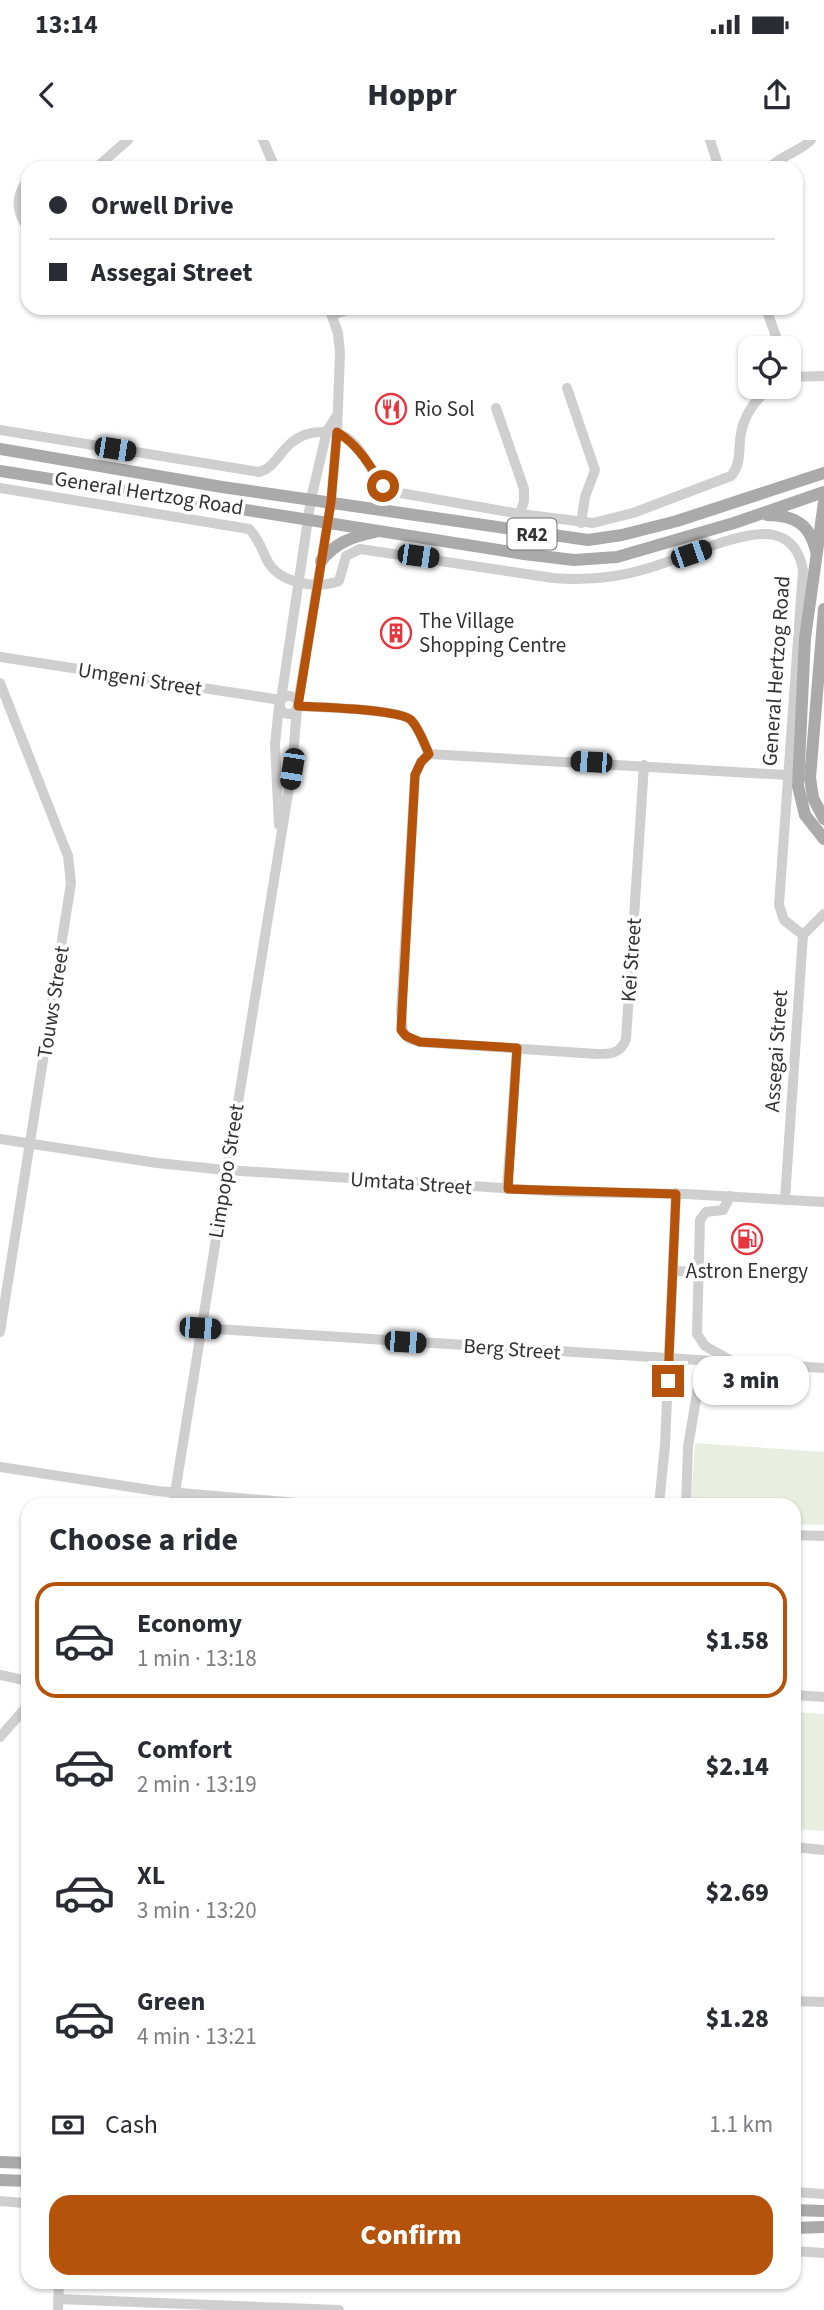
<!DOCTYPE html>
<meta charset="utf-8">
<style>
body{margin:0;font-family:"Source Sans 3",sans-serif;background:#f2f2f3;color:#2b2b33;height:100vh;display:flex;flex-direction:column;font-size:26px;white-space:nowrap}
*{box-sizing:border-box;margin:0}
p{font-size:23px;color:#7c7c81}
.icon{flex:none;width:38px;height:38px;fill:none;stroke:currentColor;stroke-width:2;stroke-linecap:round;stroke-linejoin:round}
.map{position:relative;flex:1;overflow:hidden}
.panel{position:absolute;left:21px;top:1358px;width:780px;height:791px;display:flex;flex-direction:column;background:#fff;border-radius:21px;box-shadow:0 2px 5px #0004}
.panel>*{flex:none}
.guide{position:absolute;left:21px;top:21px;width:782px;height:154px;border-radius:21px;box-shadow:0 2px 5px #0004;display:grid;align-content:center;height:154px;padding:0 28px;background:#fff}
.fabs{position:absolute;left:738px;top:196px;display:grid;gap:14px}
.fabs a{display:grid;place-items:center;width:63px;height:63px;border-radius:14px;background:#fff;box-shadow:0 2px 5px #0004;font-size:35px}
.end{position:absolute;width:32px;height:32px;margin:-16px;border:9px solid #b45309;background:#fff;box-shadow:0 0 0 4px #fff}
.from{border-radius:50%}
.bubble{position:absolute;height:49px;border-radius:21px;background:#fff;box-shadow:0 2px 5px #0004;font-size:23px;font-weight:800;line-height:49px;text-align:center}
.car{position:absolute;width:21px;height:42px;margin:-21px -10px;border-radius:9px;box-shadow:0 0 5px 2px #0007;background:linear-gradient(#222 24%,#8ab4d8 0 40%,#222 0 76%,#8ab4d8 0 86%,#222 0)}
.guide b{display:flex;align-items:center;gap:24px;height:66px;font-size:26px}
.guide b+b{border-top:2px solid #e1e1e2}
.guide i{width:18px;height:18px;background:#2b2b33}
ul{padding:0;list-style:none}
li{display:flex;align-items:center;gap:21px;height:116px;margin:0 14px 10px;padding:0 14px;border:4px solid transparent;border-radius:21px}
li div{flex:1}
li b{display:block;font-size:26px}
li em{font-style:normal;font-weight:800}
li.current{border-color:#b45309}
li>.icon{width:63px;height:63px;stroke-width:1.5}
h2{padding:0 28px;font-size:32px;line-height:84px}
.pay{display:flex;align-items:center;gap:18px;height:77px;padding:0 28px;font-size:26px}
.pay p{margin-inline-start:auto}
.cta{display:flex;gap:14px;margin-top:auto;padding:14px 28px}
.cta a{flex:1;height:80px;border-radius:21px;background:#b45309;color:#fff;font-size:28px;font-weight:800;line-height:80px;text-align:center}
.status{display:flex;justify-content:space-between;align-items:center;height:49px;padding:0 35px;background:#fff;direction:ltr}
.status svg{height:19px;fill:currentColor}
header{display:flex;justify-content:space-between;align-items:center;height:91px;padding:0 28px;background:#fff;font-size:32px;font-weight:800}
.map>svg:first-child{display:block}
</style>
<div class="status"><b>13:14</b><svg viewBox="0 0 49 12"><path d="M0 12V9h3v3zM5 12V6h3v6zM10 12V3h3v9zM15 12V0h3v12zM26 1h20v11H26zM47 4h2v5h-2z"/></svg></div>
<header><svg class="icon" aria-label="back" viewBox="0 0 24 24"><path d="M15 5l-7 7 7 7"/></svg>Hoppr<svg class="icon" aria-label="share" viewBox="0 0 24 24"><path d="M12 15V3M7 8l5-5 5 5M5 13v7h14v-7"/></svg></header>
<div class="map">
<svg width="824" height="2170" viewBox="0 0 824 2170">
<rect width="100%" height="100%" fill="#fff"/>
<!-- green -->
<g fill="#e8eee0">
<polygon points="695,1303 824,1312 824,1385 795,1384 794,1365 691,1365"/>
<polygon points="794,1572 824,1574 824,1691 795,1689"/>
</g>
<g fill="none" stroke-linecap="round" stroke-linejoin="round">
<!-- minor -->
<g stroke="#cfcfcf" stroke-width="10">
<polyline points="263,0 275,28"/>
<polyline points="710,0 719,28"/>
<polyline points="96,28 128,0"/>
<path d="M769,28C782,15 801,11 811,0"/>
<path d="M28,40C15,56 16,72 28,88"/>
<polyline points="766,168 780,208"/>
<polyline points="332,175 352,168"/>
<polyline points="789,237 824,236"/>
<polyline points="567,248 595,330 585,357 581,383"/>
<polyline points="496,268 524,349 524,361 520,374"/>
<path d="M0,290L259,332C273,329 280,312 291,303C300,295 312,292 322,292C362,288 366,334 389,351L520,374L593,383L633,373L731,336C742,324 738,308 741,293C745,273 756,258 772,247"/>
<path d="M0,348L249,389C259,398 262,411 268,422C281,444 317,449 339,441L346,416L360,409L553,438C586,441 617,438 649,428C680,419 745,388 774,395C792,399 800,413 803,430L779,765L784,780L803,795"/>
<polyline points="0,517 281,560 311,359 327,291 336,277"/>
<polyline points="0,543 68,716 71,743 0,1192"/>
<circle cx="289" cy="565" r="9"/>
<polyline points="298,563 331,362 337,292 340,213 338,193 329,168"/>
<path d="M298,566C318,567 399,569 411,580C419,588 424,603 429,614L787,635"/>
<path d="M429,614L421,622L415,635L401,871L403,892L410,899L420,902L597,914C610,914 621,914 626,899L644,625"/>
<polyline points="279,685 275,604 279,566"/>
<polyline points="0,999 157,1023 226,1030 563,1052 686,1054 824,1062"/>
<polyline points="507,1049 517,908"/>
<polyline points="730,1056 723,1070 706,1072 700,1080 697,1194 705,1206 732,1221"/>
<polyline points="785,1059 803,795 824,774"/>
<polyline points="674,1131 700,1132"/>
<polyline points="200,1188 824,1228"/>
<polyline points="0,1327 157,1351 320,1365"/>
<polyline points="173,1365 292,629 297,568"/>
<polyline points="659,1365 665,1305 676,1053"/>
<polyline points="686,1365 688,1307 699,1241 705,1238 726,1237 740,1224"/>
<polyline points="794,1395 824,1396"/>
<polyline points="0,1535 28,1541"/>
<polyline points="794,1555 824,1557"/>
<polyline points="0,1597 28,1565"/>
<polyline points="794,1707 824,1710"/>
<polyline points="794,1861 824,1862"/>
<polyline points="794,2052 824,2054"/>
<polyline points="0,2061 23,2063"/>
<polyline points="794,2111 824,2113"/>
<polyline points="58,2159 339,2170"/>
<polyline points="58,2170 59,2142"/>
</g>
<!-- major -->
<g stroke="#aaa" stroke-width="12">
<polyline points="0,309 222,347 588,400 622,395 677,381 824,333"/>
<polyline points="0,331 524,414 574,420 617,417 734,383 824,352"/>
<polyline points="824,362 805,498 798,646 805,675 824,699"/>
<path d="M767,375C794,375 810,384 816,411"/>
<path d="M321,421C336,402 352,397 375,392"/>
<polyline points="824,469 810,638 813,658 824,679"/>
<polyline points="0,2022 28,2023"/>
<polyline points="0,2040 28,2041"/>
<polyline points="794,2070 824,2071"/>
<polyline points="794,2088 824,2087"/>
</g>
</g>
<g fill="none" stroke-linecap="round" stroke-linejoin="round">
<!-- route -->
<path stroke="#b45309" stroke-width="9" d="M383,346C369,324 359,306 337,292L331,362L298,566C318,567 399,569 411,580C419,588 424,603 429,614L421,622L415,635L401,890L406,896L420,902L517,908L508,1049L676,1054L668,1241"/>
</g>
<!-- icons -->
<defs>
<g id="restaurant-ring" transform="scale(1.575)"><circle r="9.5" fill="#fff" stroke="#e7353f" stroke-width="1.5"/><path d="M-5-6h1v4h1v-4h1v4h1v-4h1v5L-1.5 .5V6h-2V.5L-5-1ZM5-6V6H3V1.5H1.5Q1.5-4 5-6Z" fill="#e7353f"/></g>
<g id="building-ring" transform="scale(1.575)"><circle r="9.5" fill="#fff" stroke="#e7353f" stroke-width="1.5"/><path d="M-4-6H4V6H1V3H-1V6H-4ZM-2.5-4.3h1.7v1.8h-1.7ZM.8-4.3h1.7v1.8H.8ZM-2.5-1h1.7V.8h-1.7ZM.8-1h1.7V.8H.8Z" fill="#e7353f"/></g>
<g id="fuel-ring" transform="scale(1.575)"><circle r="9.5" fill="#fff" stroke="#e7353f" stroke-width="1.5"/><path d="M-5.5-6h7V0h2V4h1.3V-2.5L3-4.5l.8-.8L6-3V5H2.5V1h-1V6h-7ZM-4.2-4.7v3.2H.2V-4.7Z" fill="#e7353f"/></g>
</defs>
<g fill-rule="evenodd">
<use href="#restaurant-ring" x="391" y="269"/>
<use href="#building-ring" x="396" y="493"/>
<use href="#fuel-ring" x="747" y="1099"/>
</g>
<g text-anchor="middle" stroke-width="7" stroke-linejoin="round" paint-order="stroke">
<!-- shield labels -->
<rect fill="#fff" stroke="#707070" stroke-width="2" x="507.5" y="378.5" width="49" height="31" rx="5"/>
<g font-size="19" font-weight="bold" fill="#323232">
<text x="532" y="401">R42</text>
</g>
<!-- poi labels -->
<g font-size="21" fill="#323232" stroke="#fff" text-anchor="start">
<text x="414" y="276">Rio Sol</text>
<text x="419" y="488">The Village<tspan x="419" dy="24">Shopping Centre</tspan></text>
<text x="747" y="1138" text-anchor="middle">Astron Energy</text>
</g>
<!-- street labels -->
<g font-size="21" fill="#323232" stroke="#fff">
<text transform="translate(149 353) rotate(9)" y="7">General Hertzog Road</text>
<text transform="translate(776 531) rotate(-86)" y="7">General Hertzog Road</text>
<text transform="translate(140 539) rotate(9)" y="7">Umgeni Street</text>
<text transform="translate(631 820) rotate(-86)" y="7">Kei Street</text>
<text transform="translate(53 862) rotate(-81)" y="7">Touws Street</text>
<text transform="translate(776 911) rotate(-86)" y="7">Assegai Street</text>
<text transform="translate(226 1031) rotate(-81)" y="7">Limpopo Street</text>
<text transform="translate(411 1043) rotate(4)" y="7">Umtata Street</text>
<text transform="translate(512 1209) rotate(4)" y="7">Berg Street</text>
</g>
</g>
</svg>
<div class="fabs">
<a><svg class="icon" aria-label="locate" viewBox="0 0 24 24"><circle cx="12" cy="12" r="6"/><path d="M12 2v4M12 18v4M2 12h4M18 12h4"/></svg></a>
</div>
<i class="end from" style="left:383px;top:346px"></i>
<i class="end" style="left:668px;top:1241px"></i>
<div class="bubble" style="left:693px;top:1216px;width:116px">3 min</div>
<i class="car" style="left:115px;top:309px;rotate:99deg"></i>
<i class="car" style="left:691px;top:414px;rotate:71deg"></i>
<i class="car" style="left:418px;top:416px;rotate:98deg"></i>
<i class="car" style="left:591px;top:622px;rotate:273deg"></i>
<i class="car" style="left:292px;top:629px;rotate:189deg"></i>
<i class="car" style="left:200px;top:1188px;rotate:94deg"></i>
<i class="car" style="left:405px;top:1202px;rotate:94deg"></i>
<div class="guide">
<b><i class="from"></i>Orwell Drive</b>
<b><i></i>Assegai Street</b>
</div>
<section class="panel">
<h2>Choose a ride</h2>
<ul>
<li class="current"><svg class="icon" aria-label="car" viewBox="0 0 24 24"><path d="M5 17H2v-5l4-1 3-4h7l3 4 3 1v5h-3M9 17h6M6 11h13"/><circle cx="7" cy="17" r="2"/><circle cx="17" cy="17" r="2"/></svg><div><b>Economy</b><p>1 min · 13:18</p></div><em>$1.58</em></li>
<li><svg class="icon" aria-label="car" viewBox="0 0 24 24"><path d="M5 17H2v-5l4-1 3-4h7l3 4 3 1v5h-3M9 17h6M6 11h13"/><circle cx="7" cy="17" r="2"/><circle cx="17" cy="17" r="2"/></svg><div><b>Comfort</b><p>2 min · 13:19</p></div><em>$2.14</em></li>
<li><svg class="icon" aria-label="car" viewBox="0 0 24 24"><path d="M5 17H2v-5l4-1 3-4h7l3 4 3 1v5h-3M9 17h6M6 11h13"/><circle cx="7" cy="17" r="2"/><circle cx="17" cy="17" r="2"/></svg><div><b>XL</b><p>3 min · 13:20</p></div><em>$2.69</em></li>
<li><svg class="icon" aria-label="car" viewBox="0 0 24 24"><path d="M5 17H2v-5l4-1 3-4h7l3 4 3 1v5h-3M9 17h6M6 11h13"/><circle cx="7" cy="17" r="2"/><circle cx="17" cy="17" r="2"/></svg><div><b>Green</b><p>4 min · 13:21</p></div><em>$1.28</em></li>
</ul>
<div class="pay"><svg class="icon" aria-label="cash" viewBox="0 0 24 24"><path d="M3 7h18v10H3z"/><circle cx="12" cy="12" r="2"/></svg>Cash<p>1.1 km</p></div>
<div class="cta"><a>Confirm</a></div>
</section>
</div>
